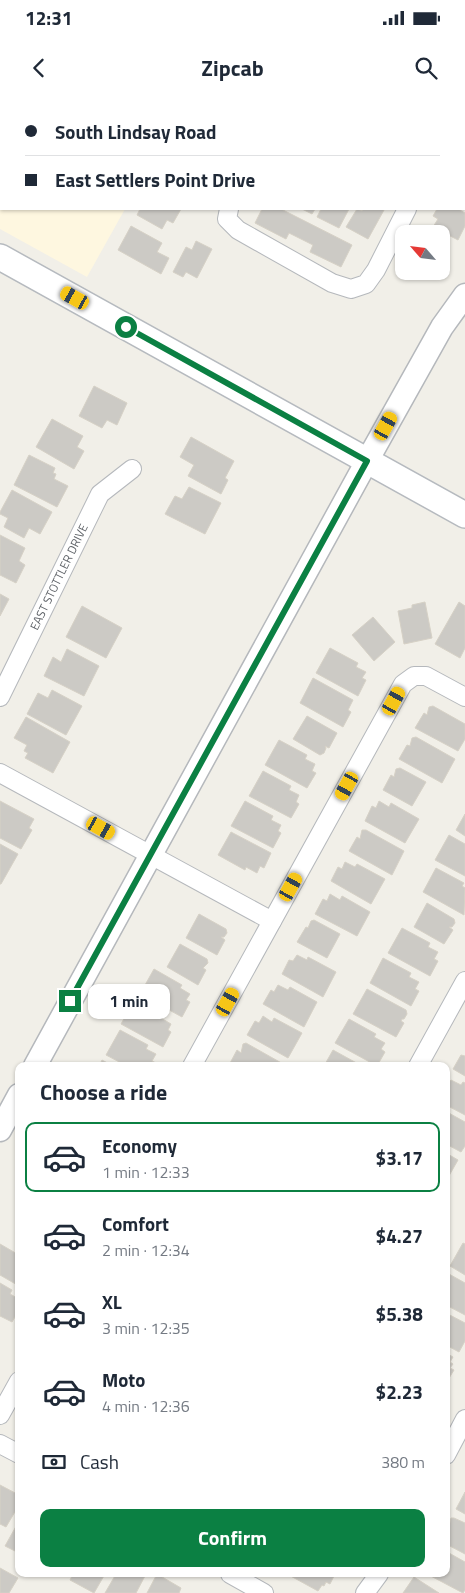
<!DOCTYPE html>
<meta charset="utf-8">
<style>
body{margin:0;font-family:"Titillium Web",sans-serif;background:#f6f6f7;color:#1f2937;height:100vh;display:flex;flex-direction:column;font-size:19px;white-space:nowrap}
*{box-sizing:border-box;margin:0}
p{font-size:16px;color:#747a83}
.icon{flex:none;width:28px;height:28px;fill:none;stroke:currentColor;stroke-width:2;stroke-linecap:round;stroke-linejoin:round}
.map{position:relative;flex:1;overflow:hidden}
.drawer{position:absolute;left:15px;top:962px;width:435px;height:515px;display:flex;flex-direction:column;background:#fff;border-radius:10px;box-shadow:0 1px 4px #0004}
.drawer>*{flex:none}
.guide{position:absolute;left:0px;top:0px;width:465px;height:110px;box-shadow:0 1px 4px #0004;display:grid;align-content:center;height:110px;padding:0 25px;background:#fff}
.needle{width:32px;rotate:298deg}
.fabs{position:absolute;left:395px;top:125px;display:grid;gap:10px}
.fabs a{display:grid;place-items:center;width:55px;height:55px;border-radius:10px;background:#fff;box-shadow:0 1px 4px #0004;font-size:25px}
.end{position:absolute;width:22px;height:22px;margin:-11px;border:6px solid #0b8043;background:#fff;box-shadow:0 0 0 2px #fff}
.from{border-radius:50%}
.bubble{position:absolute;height:35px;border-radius:10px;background:#fff;box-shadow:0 1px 4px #0004;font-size:16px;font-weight:700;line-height:35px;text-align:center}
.car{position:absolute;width:15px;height:30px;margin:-15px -8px;border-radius:6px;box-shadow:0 0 4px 1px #0007;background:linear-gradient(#f5c518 24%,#345 0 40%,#f5c518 0 76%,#345 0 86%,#f5c518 0)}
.guide b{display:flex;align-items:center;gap:18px;height:48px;font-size:19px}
.guide b+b{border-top:1px solid #e0e1e3}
.guide i{width:12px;height:12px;background:#1f2937}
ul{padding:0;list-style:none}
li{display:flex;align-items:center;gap:15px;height:70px;margin:0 10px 8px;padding:0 15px;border:2px solid transparent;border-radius:10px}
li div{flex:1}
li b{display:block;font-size:19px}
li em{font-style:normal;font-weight:700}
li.current{border-color:#0b8043}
li>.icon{width:45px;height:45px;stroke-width:1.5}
h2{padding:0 25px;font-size:22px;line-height:60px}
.pay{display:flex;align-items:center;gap:12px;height:55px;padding:0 25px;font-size:19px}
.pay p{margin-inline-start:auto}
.cta{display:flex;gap:10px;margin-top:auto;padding:10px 25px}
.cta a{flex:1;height:58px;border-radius:10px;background:#0b8043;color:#fff;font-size:20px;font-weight:700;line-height:58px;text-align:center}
.status{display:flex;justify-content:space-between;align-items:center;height:35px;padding:0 25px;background:#fff;direction:ltr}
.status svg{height:14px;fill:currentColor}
header{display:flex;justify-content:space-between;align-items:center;height:65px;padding:0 25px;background:#fff;font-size:22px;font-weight:700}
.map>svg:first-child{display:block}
</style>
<div class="status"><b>12:31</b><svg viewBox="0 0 49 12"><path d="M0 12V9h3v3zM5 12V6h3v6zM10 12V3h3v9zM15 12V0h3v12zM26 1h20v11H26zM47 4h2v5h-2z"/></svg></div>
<header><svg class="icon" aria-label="back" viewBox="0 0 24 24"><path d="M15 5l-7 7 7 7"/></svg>Zipcab<svg class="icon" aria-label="search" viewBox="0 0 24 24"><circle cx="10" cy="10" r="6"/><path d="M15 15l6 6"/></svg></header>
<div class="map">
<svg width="465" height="1493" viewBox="0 0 465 1493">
<rect width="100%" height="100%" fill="#f1efe8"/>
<!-- commercial -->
<polygon fill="#fef7e0" points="0,0 185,0 184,1 1,1 1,109 125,109 87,177 0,129"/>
<!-- building -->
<g fill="#cccac5" stroke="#d6d1c6">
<polygon points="2,0 58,0 60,1 2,1"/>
<polygon points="197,0 216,0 219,1 196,1"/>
<polygon points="340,0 372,0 371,1 340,1"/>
<polygon points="376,0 404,0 403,1 376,1"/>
<polygon points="464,50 465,50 465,78 464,80"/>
<polygon points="140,109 181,109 173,123 167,120 162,129 137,115"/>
<polygon points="262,109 281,109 352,145 341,167 310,152 313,145 289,133 286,139 255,123"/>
<polygon points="302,109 315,109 312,114"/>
<polygon points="321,109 349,109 339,128 317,117"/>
<polygon points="357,109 362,111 363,109 381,109 384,110 368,139 346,127"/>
<polygon points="437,109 458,109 465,113 465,126 458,140 433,127 438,119 433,116"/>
<polygon points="131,126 162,143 157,152 169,158 161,174 118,150"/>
<polygon points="196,141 212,149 197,178 186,172 183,177 173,172 186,147 192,150"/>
<polygon points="94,286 127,303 117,325 107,320 102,328 79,316"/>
<polygon points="52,319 83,336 77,347 84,351 74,369 36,347"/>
<polygon points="191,337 234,361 225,378 228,380 221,394 188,376 194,365 180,357"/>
<polygon points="29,355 55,368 53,373 56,374 54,379 68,386 57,407 14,385"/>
<polygon points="189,387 221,403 205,434 165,414 175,396 182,399"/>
<polygon points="12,390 52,412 40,434 29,428 24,438 4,427 8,418 0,414 0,412"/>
<polygon points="0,435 25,448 19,461 25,465 16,483 0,475"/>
<polygon points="0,494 9,499 0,516"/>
<polygon points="425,502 432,538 404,544 398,511 412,508 412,505"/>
<polygon points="459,502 465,506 465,548 460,558 435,544"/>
<polygon points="82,506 122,528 106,558 66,537"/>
<polygon points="373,517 395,542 374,561 352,535"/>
<polygon points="330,548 358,563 356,567 366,572 362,578 366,580 358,596 316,573"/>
<polygon points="67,549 99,566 84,596 44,576 53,557 61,562"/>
<polygon points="313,578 353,600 348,610 351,612 343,627 300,603"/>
<polygon points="52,590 82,606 66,635 27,614 38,593 48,598"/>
<polygon points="433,606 465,624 465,639 458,651 415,628 424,613 427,615 429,607"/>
<polygon points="307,616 337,633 329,648 325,646 326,648 324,653 320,655 293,639"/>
<polygon points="26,617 70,642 53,673 25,658 28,653 24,651 27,645 14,638"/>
<polygon points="416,637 455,659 442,683 399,659 407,645 410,646 412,638"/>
<polygon points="279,640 307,655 305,659 315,664 312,671 316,673 307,688 265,665"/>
<polygon points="400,668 426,682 412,706 383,690 391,675 394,677 396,669"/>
<polygon points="263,671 291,686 289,690 299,695 296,702 299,704 291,718 249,696"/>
<polygon points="0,701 34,719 29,728 32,730 21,749 0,738"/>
<polygon points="245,701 273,716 271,720 281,725 278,731 281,733 273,748 231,726"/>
<polygon points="379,701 389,707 391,703 419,719 405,743 365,721 372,706 376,708"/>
<polygon points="465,714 465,736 456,730"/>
<polygon points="362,730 366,730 404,751 392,775 349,751 357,737 360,739"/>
<polygon points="231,732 271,753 264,768 260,766 257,773 246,767 245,770 218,755"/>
<polygon points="449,735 465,744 465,776 435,760"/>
<polygon points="0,744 18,754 1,784 0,784"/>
<polygon points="345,762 355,767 357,764 385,779 371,804 331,781 338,767 342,769"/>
<polygon points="436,768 464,783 462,786 465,788 464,815 423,792"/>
<polygon points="330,794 340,800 342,796 370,812 357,836 315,814 323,799 327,801"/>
<polygon points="427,803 454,819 455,823 452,827 449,827 453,830 444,844 414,827"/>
<polygon points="199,814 226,829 227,833 224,837 221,837 225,840 217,855 186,838"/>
<polygon points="314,820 340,834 327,858 297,842 306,827 308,828 311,821"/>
<polygon points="402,828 430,843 428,847 438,852 434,859 438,861 430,876 388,853"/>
<polygon points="180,844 207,859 208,863 203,868 206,870 198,885 167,867"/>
<polygon points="297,855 307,860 308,857 336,872 323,897 282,874 289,860 293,861"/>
<polygon points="383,858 411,873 409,877 419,882 415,889 419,891 411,906 370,883"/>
<polygon points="154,869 182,885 180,888 190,894 186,900 190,902 182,917 140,894"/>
<polygon points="278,885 288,890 290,887 317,902 304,927 263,904 271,890 274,892"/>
<polygon points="367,889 406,910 407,914 404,919 402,919 401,921 404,923 396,937 353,914"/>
<polygon points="135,899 163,915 161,918 171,924 168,930 171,932 163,947 121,924"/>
<polygon points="263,916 272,922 274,918 302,933 288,958 247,935 255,921 259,923"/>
<polygon points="349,919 376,934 374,937 385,943 381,949 385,952 377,966 335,943"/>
<polygon points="120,930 148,945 146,949 156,954 152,961 156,963 154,966 127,966 106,955"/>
<polygon points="246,943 285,965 284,966 231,966 229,965 237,950 241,953 243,944"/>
<polygon points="333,950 362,966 324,966"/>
<polygon points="461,955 465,956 465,976 453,969"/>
<polygon points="102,960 113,966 99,966"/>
<polygon points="451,980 461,985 463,982 465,983 465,1015 446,1005 446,986"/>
<polygon points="447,1012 465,1022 465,1046 461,1052 446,1044"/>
<polygon points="446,1053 458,1060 446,1081"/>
<polygon points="463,1143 465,1144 465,1175 450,1166"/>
<polygon points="0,1144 19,1155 19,1186 0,1175"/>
<polygon points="449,1174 465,1183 465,1215 446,1205 446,1179"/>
<polygon points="0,1183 12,1190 10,1194 19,1199 16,1205 19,1207 19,1210 12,1222 0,1216"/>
<polygon points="446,1213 465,1223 465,1241 459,1252 446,1245"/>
<polygon points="446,1253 453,1257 450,1262 453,1264 450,1268 454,1270 446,1283"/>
<polygon points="0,1385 19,1395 19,1405 6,1427 0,1424"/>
<polygon points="465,1392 465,1414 456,1409"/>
<polygon points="451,1418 454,1418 465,1423 465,1454 446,1444 446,1425 449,1426"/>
<polygon points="19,1421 19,1453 5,1446"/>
<polygon points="449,1453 465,1462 465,1490 463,1493 427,1474 446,1474 446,1457"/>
<polygon points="0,1468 18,1478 9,1493 0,1493"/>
<polygon points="73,1474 105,1474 94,1493 70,1480"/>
<polygon points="116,1474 146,1474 136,1493 105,1493"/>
<polygon points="157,1474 181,1488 179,1493 147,1493"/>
<polygon points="287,1474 335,1474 330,1484 326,1482 324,1486 322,1485 318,1491"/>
<polygon points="414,1477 439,1493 403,1493"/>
</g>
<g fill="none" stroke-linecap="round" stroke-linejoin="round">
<!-- minor casing -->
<g stroke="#b5b8bc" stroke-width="20">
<g id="minor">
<polyline points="283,1 283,0"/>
<polyline points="461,1 462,0"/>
<polyline points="229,109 227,119 238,130 332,183 351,189 366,184 376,170 407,109"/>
<polyline points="0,597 100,394 132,369"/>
<polyline points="0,673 272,821"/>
<polyline points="192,966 403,584 414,576 426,576 465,597"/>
<polyline points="418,966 465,881"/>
<polyline points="0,1315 19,1281"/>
<polyline points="0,1344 19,1354"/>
<polyline points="446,1355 465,1319"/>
<polyline points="230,1474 264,1493"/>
<polyline points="365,1493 379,1474"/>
</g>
</g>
<!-- tertiary casing -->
<g stroke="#b5b8bc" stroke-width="25">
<g id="tertiary">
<polyline points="35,966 367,361 442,227 465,195"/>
<polyline points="0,1030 19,995"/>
</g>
</g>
<!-- secondary casing -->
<g stroke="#b6babf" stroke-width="28">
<polyline id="secondary" points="0,157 465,415"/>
</g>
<!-- minor -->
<use href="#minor" stroke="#fff" stroke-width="18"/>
<!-- tertiary -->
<use href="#tertiary" stroke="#fff" stroke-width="22"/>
<!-- secondary -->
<use href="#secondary" stroke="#fff" stroke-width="25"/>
</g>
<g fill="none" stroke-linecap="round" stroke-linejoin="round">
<!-- route -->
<polyline stroke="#0b8043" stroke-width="6" points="70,901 367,361 126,227"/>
</g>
<g text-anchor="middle" stroke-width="4.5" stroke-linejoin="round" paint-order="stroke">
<!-- street labels -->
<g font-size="12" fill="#5f6368" stroke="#fff">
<text transform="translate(59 477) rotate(-64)" y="4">EAST STOTTLER DRIVE</text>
</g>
</g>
</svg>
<div class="fabs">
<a><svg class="needle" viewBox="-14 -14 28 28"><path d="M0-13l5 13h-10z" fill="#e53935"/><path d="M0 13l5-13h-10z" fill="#747a83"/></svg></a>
</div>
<i class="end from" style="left:126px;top:227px"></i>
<i class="end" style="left:70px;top:901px"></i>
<div class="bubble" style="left:88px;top:884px;width:82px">1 min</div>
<i class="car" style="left:75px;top:198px;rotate:299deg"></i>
<i class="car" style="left:386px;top:326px;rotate:29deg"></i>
<i class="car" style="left:394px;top:601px;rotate:29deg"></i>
<i class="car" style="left:347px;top:686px;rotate:209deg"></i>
<i class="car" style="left:101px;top:728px;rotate:119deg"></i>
<i class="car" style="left:291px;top:787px;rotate:29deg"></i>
<i class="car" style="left:228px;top:902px;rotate:29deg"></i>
<div class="guide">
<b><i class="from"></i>South Lindsay Road</b>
<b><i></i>East Settlers Point Drive</b>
</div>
<section class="drawer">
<h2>Choose a ride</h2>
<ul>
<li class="current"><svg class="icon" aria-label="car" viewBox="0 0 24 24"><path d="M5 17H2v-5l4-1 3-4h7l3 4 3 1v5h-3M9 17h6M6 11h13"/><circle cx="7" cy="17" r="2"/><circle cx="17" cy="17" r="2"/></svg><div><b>Economy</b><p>1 min · 12:33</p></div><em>$3.17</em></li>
<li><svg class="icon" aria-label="car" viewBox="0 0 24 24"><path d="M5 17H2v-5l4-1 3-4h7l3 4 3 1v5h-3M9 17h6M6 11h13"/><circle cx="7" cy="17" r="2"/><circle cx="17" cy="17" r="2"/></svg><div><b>Comfort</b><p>2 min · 12:34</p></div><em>$4.27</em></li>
<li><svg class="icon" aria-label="car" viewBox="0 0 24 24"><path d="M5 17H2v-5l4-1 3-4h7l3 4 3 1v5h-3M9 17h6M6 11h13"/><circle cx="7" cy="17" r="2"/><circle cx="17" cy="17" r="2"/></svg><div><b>XL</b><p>3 min · 12:35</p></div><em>$5.38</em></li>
<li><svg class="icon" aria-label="car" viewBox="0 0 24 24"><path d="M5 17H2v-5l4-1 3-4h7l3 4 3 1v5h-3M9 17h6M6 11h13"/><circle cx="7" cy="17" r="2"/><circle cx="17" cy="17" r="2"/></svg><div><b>Moto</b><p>4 min · 12:36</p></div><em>$2.23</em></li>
</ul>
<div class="pay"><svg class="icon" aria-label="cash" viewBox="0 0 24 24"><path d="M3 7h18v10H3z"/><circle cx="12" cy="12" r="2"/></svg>Cash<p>380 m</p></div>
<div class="cta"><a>Confirm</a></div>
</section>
</div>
